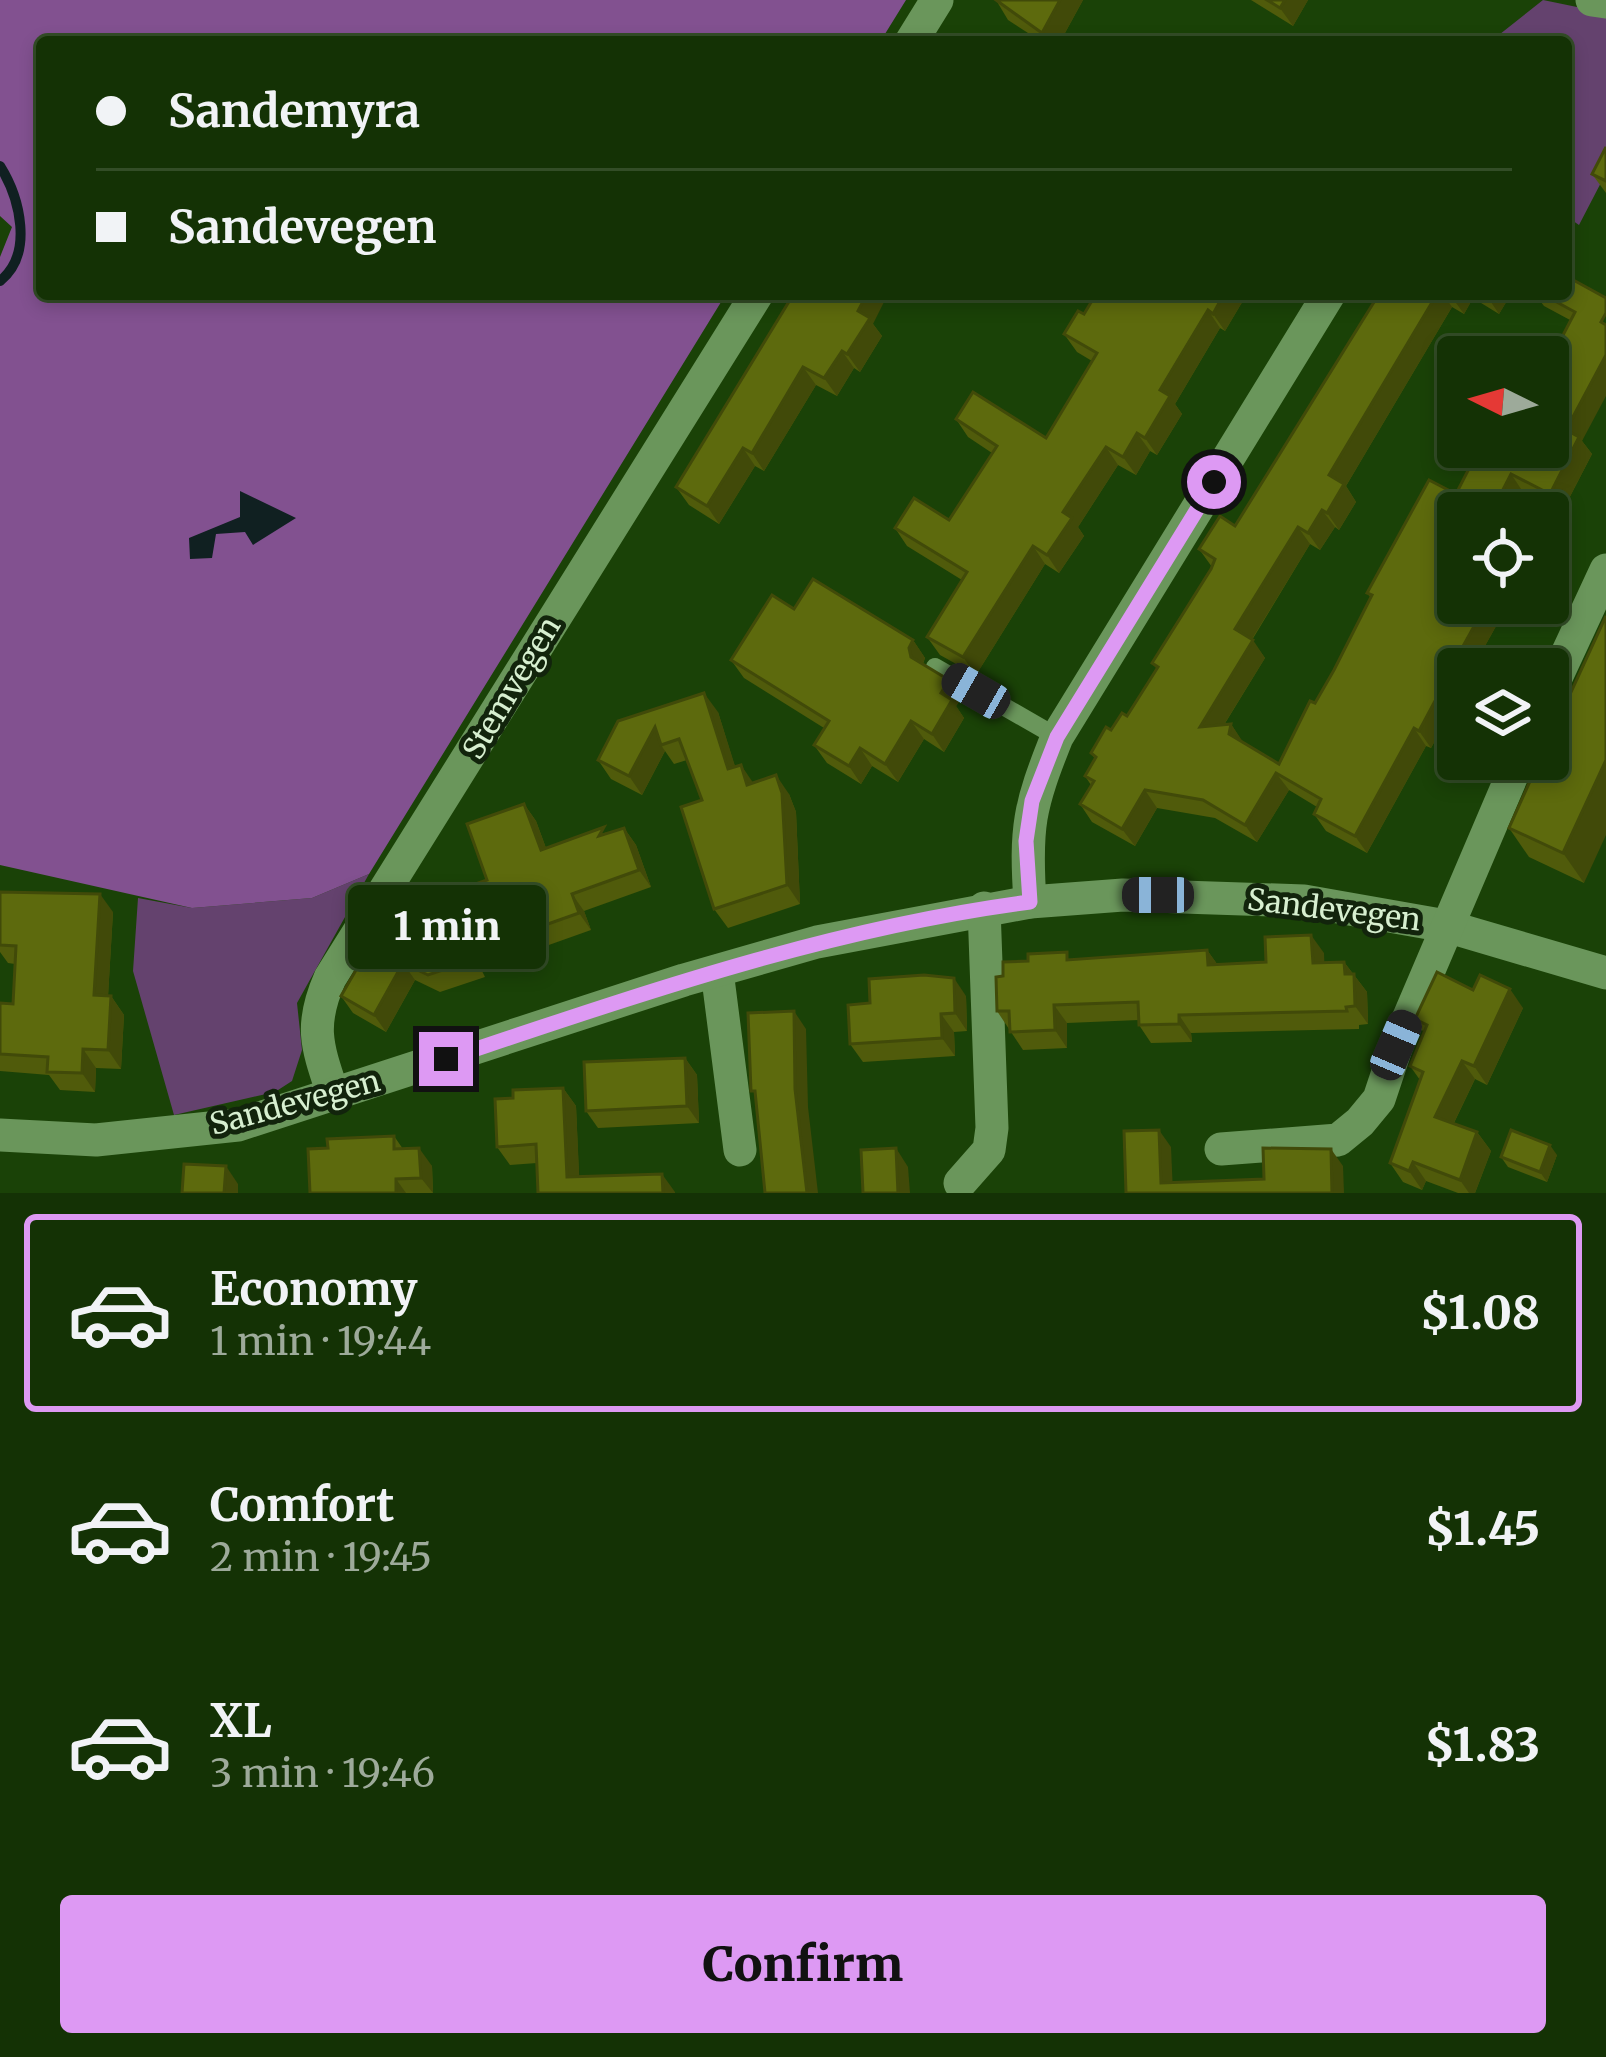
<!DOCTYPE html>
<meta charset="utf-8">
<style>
body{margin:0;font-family:Merriweather,serif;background:#1d3a0f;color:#f1f3f6;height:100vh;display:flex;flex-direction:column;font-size:45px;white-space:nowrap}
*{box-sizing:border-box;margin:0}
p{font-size:39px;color:#9daa9a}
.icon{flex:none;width:66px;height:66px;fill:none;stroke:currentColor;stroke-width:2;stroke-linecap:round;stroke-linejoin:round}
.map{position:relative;height:1193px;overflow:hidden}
.drawer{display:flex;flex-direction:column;background:#143205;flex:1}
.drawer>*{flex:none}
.banner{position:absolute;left:36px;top:36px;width:1536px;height:264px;border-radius:12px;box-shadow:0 6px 18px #0003,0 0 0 3px #334d27;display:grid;align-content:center;height:264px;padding:0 60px;background:#143205}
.needle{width:78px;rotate:275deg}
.tools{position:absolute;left:1437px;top:336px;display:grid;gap:24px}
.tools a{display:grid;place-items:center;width:132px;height:132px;border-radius:12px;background:#143205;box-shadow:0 6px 18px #0003,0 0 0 3px #334d27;font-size:60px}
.end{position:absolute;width:54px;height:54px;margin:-27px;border:15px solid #dd99f3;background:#111;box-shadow:0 0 0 6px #111}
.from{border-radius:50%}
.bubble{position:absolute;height:84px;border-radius:12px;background:#143205;box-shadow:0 6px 18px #0003,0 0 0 3px #334d27;font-size:39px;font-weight:800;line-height:84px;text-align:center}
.car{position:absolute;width:36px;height:72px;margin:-36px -18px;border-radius:15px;box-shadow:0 0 9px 3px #0007;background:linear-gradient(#222 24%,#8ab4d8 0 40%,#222 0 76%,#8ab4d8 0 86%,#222 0)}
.banner b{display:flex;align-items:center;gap:42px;height:114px;font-size:45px}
.banner b+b{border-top:3px solid #334d27}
.banner i{width:30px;height:30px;background:#f1f3f6}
ul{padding:21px 0 0;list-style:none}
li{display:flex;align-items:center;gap:36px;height:198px;margin:0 24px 18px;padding:0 36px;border:6px solid transparent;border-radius:12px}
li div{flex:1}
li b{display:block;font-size:45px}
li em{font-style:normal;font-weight:800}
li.selected{border-color:#dd99f3}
li>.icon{width:108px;height:108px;stroke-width:1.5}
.action{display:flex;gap:24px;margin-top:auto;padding:24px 60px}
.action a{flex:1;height:138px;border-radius:12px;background:#dd99f3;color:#111;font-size:48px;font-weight:800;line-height:138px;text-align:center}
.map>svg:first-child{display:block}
</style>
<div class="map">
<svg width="1606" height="1193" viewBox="0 0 1606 1193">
<rect width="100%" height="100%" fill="#1a4207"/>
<!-- green -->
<g fill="#64426e">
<polygon points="1543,0 1606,13 1606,173 1579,225 1566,216 1566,42 1490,42"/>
<polygon points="369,874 297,1003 302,1050 292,1081 275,1092 174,1115 133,971 138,898 192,908 312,898"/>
</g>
<!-- forest -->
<polygon fill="#825190" points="0,0 906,0 880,42 42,42 42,294 726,294 369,874 312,898 192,908 0,865 0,257 12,227 0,216"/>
<!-- water -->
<polygon fill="#102021" points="240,491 296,518 253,545 245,532 216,534 212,558 190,559 189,538 240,517"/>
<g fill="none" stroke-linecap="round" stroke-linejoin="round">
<!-- stream -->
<path stroke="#102021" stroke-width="10" d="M0,166C20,198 34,254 0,281"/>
<!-- service -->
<polyline stroke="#6a965b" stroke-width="18" points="935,667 1057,737"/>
<!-- minor -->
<g stroke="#6a965b" stroke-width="33">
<polyline points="1592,0 1606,2"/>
<polyline points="911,42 937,0"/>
<polyline points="1548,695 1606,570"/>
<path d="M1030,902C1025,827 1029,807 1057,737L1329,294"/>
<polyline points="717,971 740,1150"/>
<path d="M333,1094C317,1046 309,1026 330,978L757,294"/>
<polyline points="0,1135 96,1140 238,1125 684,980 817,942 1030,902 1123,895 1304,901 1446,926 1606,973"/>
<polyline points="1221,1149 1338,1140 1360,1122 1379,1099 1397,1045 1519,759"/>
<polyline points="960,1183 989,1150 992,1128 984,908"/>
</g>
</g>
<!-- wall -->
<g fill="#505b0b">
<polygon points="996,0 1083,0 1060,42 1042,42 1008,20"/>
<polygon points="1251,0 1308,0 1293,26"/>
<polygon points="1606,147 1606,193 1592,174"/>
<polygon points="1247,294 1225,331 1220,328 1175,404 1182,414 1157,455 1150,451 1136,475 1118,465 1078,527 1084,536 1059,573 1045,564 976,675 940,655 927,637 962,580 907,546 895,528 949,520 992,453 968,437 956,419 1046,438 1092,361 1077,352 1064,334 1084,314"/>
<polygon points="1379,294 1511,294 1499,314 1473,298 1464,314 1452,307 1346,486 1356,502 1339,530 1335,527 1320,550 1310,544 1252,640 1265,658 1224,725 1231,724 1243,743 1279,764 1334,670 1371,598 1367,593 1456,494 1548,447 1570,320 1544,306 1535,294 1566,294 1606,298 1582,441 1592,454 1562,512 1523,492 1512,513 1458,513 1458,603 1509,603 1472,669 1458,669 1453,720 1448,717 1431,748 1426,746 1367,853 1326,831 1314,814 1317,807 1289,790 1257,842 1215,818 1157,808 1135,846 1092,822 1080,804 1091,785 1085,776 1095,759 1091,753 1127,716 1157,669 1152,663 1212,567 1199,549 1235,526"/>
<polygon points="793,295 873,324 882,336 860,372 854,368 837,396 816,385 764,471 755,466 719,524 689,505 676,487"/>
<polygon points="1606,616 1584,883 1529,857 1509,828"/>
<polygon points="913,640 925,658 923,664 962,698 956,706 964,718 944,752 924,739 898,782 872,766 861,784 827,763 814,745 824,728 744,678 731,660"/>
<polygon points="718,712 735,767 753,783 789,794 796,812 800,904 728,928 714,909 702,800 687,760 674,764 665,751 642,795 611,779 598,760"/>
<polygon points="524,804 536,821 546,848 624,828 636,845 651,887 584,911 591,930 481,969 485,977 440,992 415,980 386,1032 353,1013 341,996 379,958 417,946 487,880"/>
<polygon points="0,892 113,912 108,996 111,996 124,1015 121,1069 96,1068 95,1092 60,1090 49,1075 0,1071 0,1003 13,1004 15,964 8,963 0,952"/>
<polygon points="1207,950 1217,964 1266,962 1324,953 1324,962 1344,962 1367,992 1368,1024 1359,1025 1359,1029 1191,1033 1192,1042 1151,1043 1139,1025 1139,1020 1067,1023 1067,1048 1023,1050 997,1011 1003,976 1072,959"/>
<polygon points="1473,990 1523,1008 1487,1085 1475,1079 1454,1123 1477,1132 1491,1151 1475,1193 1458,1193 1426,1181 1422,1190 1403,1182 1390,1163 1420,1080 1410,1066 1424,1033 1415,1019"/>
<polygon points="966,996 967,1031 954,1032 955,1056 863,1062 850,1044"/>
<polygon points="685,1058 697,1075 699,1123 598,1128 586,1111"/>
<polygon points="563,1088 576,1106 579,1177 537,1163 510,1165 497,1147 513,1098"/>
<polygon points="394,1136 403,1149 432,1166 433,1193 310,1193"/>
<polygon points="1557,1155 1547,1182 1508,1167 1501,1157"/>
</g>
<!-- shaded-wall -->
<g fill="#414a09">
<polygon points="1060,0 1083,0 1060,42 1049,42 1042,33"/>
<polygon points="1285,0 1308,0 1293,26 1280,8"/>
<polygon points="867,294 888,294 873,324 882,336 860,372 847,354 858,311"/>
<polygon points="1224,294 1247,294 1225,331 1213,314"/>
<polygon points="1437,294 1443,294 1452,307 1346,486 1356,502 1339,530 1327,513 1329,475"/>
<polygon points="1453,294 1470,294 1473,298 1464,314 1451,296"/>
<polygon points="1489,294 1511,294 1499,314 1487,296"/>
<polygon points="1208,310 1220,328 1175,404 1182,414 1157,455 1145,438 1160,390"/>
<polygon points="842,351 854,368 837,396 824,378"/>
<polygon points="1606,355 1606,396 1582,441 1592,454 1562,512 1550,494 1566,430"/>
<polygon points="803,367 816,385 764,471 752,453"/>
<polygon points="1137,433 1150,451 1136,475 1123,457"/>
<polygon points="1106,447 1118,465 1078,527 1084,536 1059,573 1047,555 1063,512"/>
<polygon points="743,448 755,466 719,524 707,506"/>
<polygon points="1511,474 1523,492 1512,513 1491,513"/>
<polygon points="1322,510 1335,527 1320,550 1308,533"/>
<polygon points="1298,527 1310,544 1247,647 1235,629"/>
<polygon points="1033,546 1045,564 976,675 963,657"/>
<polygon points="1487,603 1509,603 1472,669 1458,669 1458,711 1453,720 1441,702 1452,666"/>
<polygon points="913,640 925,658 922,666 911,657 909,648"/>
<polygon points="1253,640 1265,658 1212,744 1200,727"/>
<polygon points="949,680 962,698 956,706 964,718 944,752 932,734 941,693"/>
<polygon points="704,693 718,712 742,788 728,769"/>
<polygon points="1436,699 1448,717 1431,748 1419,731"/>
<polygon points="911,721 924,739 898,782 885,764"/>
<polygon points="1231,724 1243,742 1242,752 1229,734"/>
<polygon points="655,727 661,745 665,751 642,795 629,776"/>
<polygon points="1414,728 1426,746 1367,853 1355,836"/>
<polygon points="860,748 872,766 861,784 849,766"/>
<polygon points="1606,760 1606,835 1584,883 1563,853"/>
<polygon points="741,765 754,784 747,785"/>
<polygon points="1276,773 1289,790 1257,842 1245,825"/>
<polygon points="776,775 789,794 796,812 800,904 787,885"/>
<polygon points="1145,790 1157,808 1135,846 1122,829"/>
<polygon points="524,804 536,821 553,867 541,850"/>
<polygon points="624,828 636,845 651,887 639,870"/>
<polygon points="100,894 113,912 107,1014 94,995"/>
<polygon points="572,894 584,911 591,930 579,913"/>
<polygon points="1311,935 1324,953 1325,981 1313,963"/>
<polygon points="1207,950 1220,968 1208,965"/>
<polygon points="1344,962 1367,992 1368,1024 1355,1006 1345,974"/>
<polygon points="403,963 415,980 386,1032 374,1015"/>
<polygon points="954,978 966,996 967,1031 955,1013"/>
<polygon points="1510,989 1523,1008 1487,1085 1474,1066"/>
<polygon points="111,996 124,1015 121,1069 108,1050"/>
<polygon points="1054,1005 1067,1023 1067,1048 1055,1030"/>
<polygon points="794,1011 806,1029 808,1107 818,1193 807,1193 795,1089"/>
<polygon points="941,1014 954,1032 955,1056 942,1038"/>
<polygon points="1179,1015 1191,1033 1192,1042 1179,1024"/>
<polygon points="83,1049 96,1068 95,1092 82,1073"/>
<polygon points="685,1058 697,1075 699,1123 687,1106"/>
<polygon points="1462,1061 1475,1079 1448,1135 1435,1117"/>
<polygon points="563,1088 576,1106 580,1193 567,1177"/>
<polygon points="1159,1130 1171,1147 1173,1193 1161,1183"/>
<polygon points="1477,1132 1491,1151 1475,1193 1469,1193 1460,1180"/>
<polygon points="1550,1145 1557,1155 1547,1182 1540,1172"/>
<polygon points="419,1148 432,1166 433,1193 421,1178"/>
<polygon points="896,1148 908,1167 910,1193 898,1193"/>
<polygon points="1331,1149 1343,1166 1344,1193 1332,1193"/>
<polygon points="1413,1162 1426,1181 1422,1190 1409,1171"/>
<polygon points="226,1166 238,1184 238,1193 224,1193"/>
<polygon points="662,1174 675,1192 675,1193 663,1193"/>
<polygon points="396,1179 406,1193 396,1193"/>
</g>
<!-- building -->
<g fill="#5d6a0d" stroke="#414a09" stroke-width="3">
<polygon points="996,0 1060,0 1042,33"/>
<polygon points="1267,0 1285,0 1280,8"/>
<polygon points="1606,147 1606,181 1592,174"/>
<polygon points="1566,276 1606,298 1606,313 1601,322 1606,325 1606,355 1566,430 1579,437 1550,494 1511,474 1491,513 1458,513 1458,603 1487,603 1452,666 1458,670 1441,702 1436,699 1419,731 1414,728 1355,836 1314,814 1321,799 1276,773 1245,825 1203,800 1145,790 1122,829 1080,804 1094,781 1085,776 1096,757 1091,753 1106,727 1111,730 1122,713 1127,716 1158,667 1152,663 1211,569 1215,559 1199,549 1220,516 1235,526 1379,294 1437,294 1329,475 1344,484 1327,513 1322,510 1308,533 1298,527 1235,629 1253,640 1200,727 1231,724 1229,734 1279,764 1310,701 1315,703 1334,670 1372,595 1367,593 1429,480 1456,494 1480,447 1548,447 1548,364 1575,312 1542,294 1566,294"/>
<polygon points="800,294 867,294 858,311 870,318 847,354 842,351 824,378 803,367 752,453 743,448 707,506 676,487 793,295 797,298"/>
<polygon points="1096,294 1224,294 1213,314 1208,310 1160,390 1170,396 1145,438 1137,433 1123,457 1106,447 1063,512 1072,518 1047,555 1033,546 963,657 927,637 967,572 895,528 914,498 949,520 997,446 956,419 973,392 1046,438 1097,353 1064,334 1078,311 1084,314"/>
<polygon points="813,579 913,640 909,648 911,657 949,680 941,693 952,700 932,734 911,721 885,764 860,748 849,766 814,745 829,721 731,660 772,595 794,609"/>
<polygon points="1606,616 1606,760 1563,853 1509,828 1540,759 1548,759 1548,742"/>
<polygon points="704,693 728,769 741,765 747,785 776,775 782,793 787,885 714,909 681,807 702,800 679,739 661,745 655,727 629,776 598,760 618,721"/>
<polygon points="524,804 541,850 604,827 599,836 624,828 639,870 572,894 579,913 469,952 473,960 428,975 403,963 374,1015 341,996 367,951 379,958 417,946 404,909 487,880 467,824"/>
<polygon points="0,892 100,894 94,995 111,996 108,1050 83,1049 82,1073 47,1072 48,1057 0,1054 0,1003 13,1004 16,946 0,945"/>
<polygon points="1311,935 1313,963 1344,962 1345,974 1354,974 1355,1006 1346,1007 1347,1011 1179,1015 1179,1024 1139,1025 1138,1002 1054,1005 1055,1030 1010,1032 1009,1011 997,1011 996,977 1003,976 1003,962 1028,961 1028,954 1067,952 1067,960 1207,950 1208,965 1266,962 1265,937"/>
<polygon points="1437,972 1473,990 1480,975 1510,989 1474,1066 1462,1061 1435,1117 1477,1132 1460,1180 1413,1162 1409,1171 1390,1163 1423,1072 1410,1066 1427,1025 1415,1019"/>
<polygon points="924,975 954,978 955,1013 941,1014 942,1038 850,1044 848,1005 870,1003 869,979"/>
<polygon points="794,1011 795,1089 807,1193 765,1193 755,1091 751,1091 748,1013"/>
<polygon points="685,1058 687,1106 586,1111 584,1062"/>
<polygon points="563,1088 567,1177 662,1174 663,1193 538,1193 536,1144 497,1147 495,1099 513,1098 513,1090"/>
<polygon points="1159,1130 1161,1183 1264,1179 1263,1148 1331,1149 1332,1193 1126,1193 1124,1131"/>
<polygon points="1511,1130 1550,1145 1540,1172 1501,1157"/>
<polygon points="394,1136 394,1149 419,1148 421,1178 396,1179 396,1193 310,1193 308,1149 328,1148 327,1139"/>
<polygon points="896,1148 898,1193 863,1193 861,1150"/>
<polygon points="184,1164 226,1166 224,1193 182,1193"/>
</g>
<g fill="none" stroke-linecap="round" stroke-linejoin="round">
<!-- route -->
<path stroke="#dd99f3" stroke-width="15" d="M446,1059C638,995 829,928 1030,902L1026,841L1032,801L1057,737L1214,482"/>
</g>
<g text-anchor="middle" stroke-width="10" stroke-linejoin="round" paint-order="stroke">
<!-- street labels -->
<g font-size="30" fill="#d7efd0" stroke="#12240c">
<text transform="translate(512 688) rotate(-59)" y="10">Stemvegen</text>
<text transform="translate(1334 910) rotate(7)" y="10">Sandevegen</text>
<text transform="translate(295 1103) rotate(-15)" y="10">Sandevegen</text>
</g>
</g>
</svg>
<div class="tools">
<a><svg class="needle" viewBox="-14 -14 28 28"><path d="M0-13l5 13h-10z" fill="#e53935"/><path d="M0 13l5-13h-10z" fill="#9daa9a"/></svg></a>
<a><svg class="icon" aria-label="locate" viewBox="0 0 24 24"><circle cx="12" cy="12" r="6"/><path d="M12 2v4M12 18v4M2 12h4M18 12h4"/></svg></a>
<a><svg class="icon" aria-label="layers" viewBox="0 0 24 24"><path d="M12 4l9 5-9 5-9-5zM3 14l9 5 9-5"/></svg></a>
</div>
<i class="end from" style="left:1214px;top:482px"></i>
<i class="end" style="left:446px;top:1059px"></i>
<div class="bubble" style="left:348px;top:885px;width:198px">1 min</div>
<i class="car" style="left:976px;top:691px;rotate:300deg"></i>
<i class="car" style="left:1158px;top:895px;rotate:270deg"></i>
<i class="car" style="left:1396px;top:1045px;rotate:23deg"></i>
<div class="banner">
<b><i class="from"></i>Sandemyra</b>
<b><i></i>Sandevegen</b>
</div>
</div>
<section class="drawer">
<ul>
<li class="selected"><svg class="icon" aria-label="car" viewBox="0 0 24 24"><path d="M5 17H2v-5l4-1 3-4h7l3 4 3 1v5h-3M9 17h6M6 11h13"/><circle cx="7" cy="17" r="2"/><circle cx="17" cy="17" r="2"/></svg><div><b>Economy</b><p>1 min · 19:44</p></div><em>$1.08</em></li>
<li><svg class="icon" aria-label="car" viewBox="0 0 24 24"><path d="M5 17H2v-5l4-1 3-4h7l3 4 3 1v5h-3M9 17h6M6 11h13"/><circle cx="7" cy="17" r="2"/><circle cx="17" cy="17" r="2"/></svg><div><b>Comfort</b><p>2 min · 19:45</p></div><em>$1.45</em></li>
<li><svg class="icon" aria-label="car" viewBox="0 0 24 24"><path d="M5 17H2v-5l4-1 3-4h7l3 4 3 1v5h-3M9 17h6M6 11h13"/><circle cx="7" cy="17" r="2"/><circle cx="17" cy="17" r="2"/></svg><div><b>XL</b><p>3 min · 19:46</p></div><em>$1.83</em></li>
</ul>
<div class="action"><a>Confirm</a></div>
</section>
